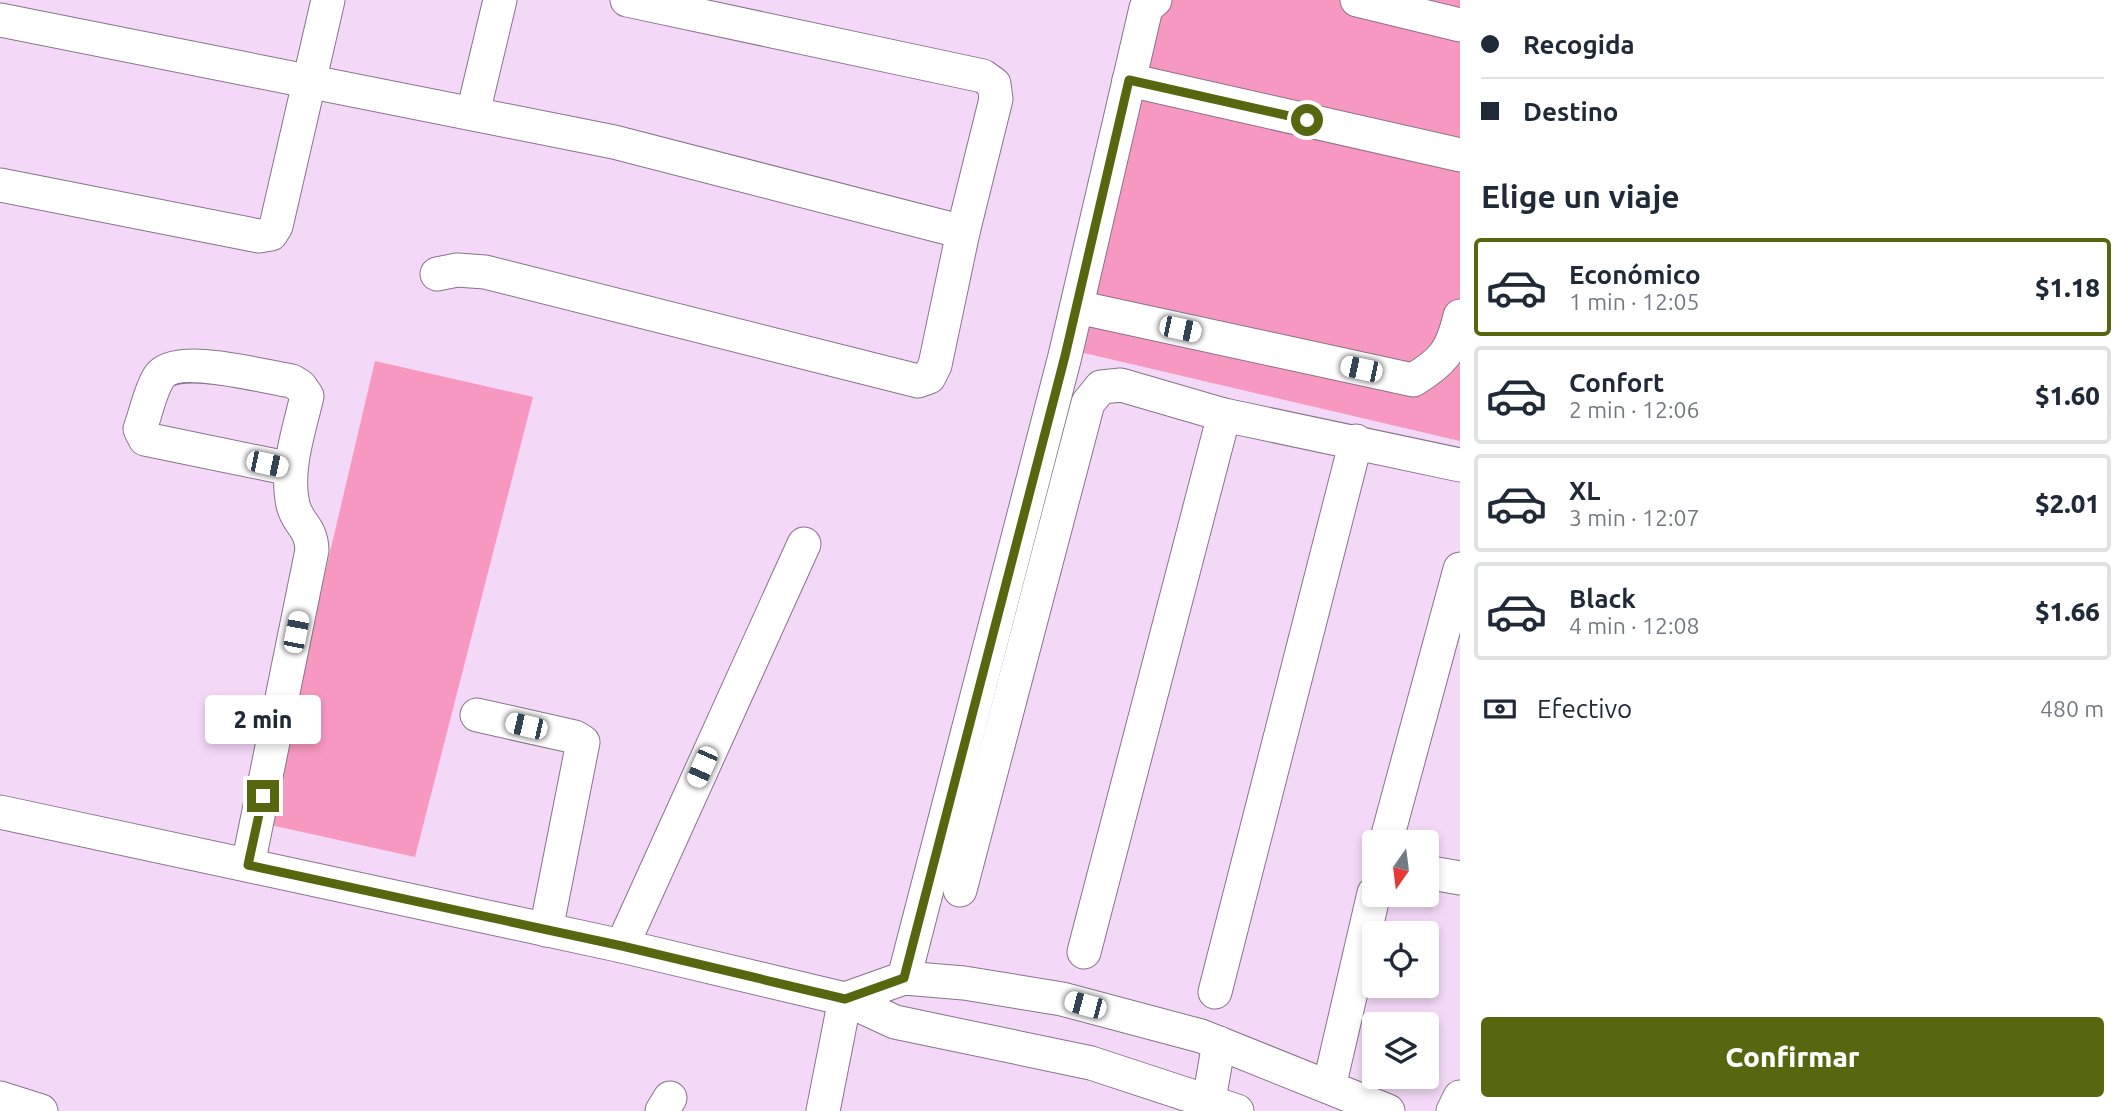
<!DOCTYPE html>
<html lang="es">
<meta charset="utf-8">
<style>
body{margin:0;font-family:Ubuntu,sans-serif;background:#f6f6f7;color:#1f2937;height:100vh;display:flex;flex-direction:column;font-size:26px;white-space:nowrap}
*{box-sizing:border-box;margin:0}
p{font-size:23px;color:#747a83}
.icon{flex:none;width:38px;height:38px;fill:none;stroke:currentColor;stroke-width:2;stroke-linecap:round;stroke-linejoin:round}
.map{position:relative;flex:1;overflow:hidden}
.drawer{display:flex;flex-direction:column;background:#fff;width:665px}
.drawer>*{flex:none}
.banner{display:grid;align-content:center;height:154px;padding:0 21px;background:#fff}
.needle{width:46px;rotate:194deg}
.controls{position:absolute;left:1362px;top:830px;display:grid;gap:14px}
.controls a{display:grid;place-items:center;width:77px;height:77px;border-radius:7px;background:#fff;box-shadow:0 4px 10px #0003;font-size:35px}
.end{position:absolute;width:32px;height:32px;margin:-16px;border:9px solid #57670f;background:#fff;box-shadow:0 0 0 4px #fff}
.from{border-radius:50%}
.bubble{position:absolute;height:49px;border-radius:7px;background:#fff;box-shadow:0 4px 10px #0003;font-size:23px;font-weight:800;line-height:49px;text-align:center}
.car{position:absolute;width:21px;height:42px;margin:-21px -10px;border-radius:9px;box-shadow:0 0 5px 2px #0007;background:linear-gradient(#fff 24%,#345 0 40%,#fff 0 76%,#345 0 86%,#fff 0)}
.banner b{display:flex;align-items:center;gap:24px;height:66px;font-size:26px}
.banner b+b{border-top:2px solid #e0e1e3}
.banner i{width:18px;height:18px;background:#1f2937}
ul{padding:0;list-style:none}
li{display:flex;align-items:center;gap:21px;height:98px;margin:0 14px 10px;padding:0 7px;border:4px solid #e0e1e3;border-radius:7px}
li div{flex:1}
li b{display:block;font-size:26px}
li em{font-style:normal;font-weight:800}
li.selected{border-color:#57670f}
li>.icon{width:63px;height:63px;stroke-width:1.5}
h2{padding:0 21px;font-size:32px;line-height:84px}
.pay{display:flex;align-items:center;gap:18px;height:77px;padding:0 21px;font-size:26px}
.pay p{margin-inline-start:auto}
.button{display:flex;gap:14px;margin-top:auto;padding:14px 21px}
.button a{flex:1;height:80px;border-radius:7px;background:#57670f;color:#fff;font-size:28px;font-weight:800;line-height:80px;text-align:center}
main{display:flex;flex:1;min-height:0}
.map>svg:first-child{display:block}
</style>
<main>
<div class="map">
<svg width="1460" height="1111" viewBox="0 0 1460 1111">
<rect width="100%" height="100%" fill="#f3d9f7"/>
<!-- building -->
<g fill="#f798c0">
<polygon points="1136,0 1460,0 1460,441 1050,345"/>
<polygon points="375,361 533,397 415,857 266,824"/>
</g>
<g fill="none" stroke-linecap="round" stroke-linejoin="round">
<!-- minor casing -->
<g stroke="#89728c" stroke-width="35">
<g id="minor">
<polyline points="627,0 983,76 994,84 996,99 963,232"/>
<polyline points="1357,0 1460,25"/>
<polyline points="0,20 614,142 963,232 935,365 929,377 918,381 485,272 457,270 437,274"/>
<polyline points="1129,80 1460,155"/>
<polyline points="473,113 500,0"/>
<polyline points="0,185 259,236 271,234 276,226 328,0"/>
<path d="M1077,307L1413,380C1443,362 1452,351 1460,316"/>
<polyline points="477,715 575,737 583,742 546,930"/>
<polyline points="0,812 622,946 845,999 895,1022 1091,1063 1237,1111"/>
<polyline points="1386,842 1460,569"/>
<path d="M248,865L312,550C311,526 298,525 293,505C285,470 299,431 307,396L300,386L292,381C264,377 175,352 159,377C150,391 146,413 140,429L145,439L291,469"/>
<polyline points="1426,872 1460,878"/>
<polyline points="960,890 1088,403 1101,387 1121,385 1224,415 1460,465"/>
<polyline points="622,946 804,544"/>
<polyline points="1084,952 1224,415"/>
<polyline points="904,978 1065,356 1146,8 1155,0"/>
<polyline points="1215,992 1356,441"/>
<polyline points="845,999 904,978 964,983 1062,999 1201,1036 1388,1111"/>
<polyline points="1329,1087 1374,893"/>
<polyline points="0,1098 41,1111"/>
<polyline points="662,1111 670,1098"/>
<polyline points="823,1111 845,999"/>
<polyline points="1207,1111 1219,1043"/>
<polyline points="1453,1111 1460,1097"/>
</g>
</g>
<!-- minor -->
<use href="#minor" stroke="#fff" stroke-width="33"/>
</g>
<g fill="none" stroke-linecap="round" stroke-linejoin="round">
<!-- route -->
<polyline stroke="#57670f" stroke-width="9" points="263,796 248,865 622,946 845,999 904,978 1065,356 1129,80 1307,120"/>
</g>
</svg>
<div class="controls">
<a><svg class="needle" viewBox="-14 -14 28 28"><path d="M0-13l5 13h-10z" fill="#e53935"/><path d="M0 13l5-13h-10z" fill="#747a83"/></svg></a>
<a><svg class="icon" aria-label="locate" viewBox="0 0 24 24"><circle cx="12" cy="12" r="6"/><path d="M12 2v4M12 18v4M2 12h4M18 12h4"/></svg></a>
<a><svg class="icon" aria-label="layers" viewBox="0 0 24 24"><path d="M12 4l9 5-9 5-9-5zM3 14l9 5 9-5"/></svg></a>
</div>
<i class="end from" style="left:1307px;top:120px"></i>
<i class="end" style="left:263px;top:796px"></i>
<div class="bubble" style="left:205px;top:695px;width:116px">2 min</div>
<i class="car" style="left:1180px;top:329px;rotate:102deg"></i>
<i class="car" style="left:1361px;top:369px;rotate:282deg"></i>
<i class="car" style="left:267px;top:464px;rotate:102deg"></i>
<i class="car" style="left:296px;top:632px;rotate:11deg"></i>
<i class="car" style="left:526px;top:726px;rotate:283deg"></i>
<i class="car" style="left:702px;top:767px;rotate:204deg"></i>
<i class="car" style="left:1085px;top:1005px;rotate:285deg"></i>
</div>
<section class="drawer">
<div class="banner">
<b><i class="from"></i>Recogida</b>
<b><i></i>Destino</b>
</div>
<h2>Elige un viaje</h2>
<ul>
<li class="selected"><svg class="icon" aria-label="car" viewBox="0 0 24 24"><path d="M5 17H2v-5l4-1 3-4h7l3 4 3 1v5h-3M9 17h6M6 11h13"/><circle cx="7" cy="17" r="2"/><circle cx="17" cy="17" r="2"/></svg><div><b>Económico</b><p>1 min · 12:05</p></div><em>$1.18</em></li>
<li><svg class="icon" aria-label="car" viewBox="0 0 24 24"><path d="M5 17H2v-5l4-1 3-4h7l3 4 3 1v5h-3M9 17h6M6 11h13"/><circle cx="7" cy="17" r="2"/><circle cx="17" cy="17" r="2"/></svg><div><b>Confort</b><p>2 min · 12:06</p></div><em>$1.60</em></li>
<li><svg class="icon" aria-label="car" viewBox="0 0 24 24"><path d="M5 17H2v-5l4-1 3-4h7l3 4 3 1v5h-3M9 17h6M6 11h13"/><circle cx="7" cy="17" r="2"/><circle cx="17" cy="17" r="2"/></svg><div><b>XL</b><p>3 min · 12:07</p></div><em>$2.01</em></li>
<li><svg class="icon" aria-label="car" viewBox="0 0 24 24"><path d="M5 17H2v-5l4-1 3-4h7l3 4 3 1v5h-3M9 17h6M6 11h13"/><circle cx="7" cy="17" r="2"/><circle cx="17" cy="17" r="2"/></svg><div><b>Black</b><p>4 min · 12:08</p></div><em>$1.66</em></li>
</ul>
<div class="pay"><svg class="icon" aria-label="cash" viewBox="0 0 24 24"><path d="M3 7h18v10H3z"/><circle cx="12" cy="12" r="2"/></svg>Efectivo<p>480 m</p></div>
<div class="button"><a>Confirmar</a></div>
</section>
</main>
